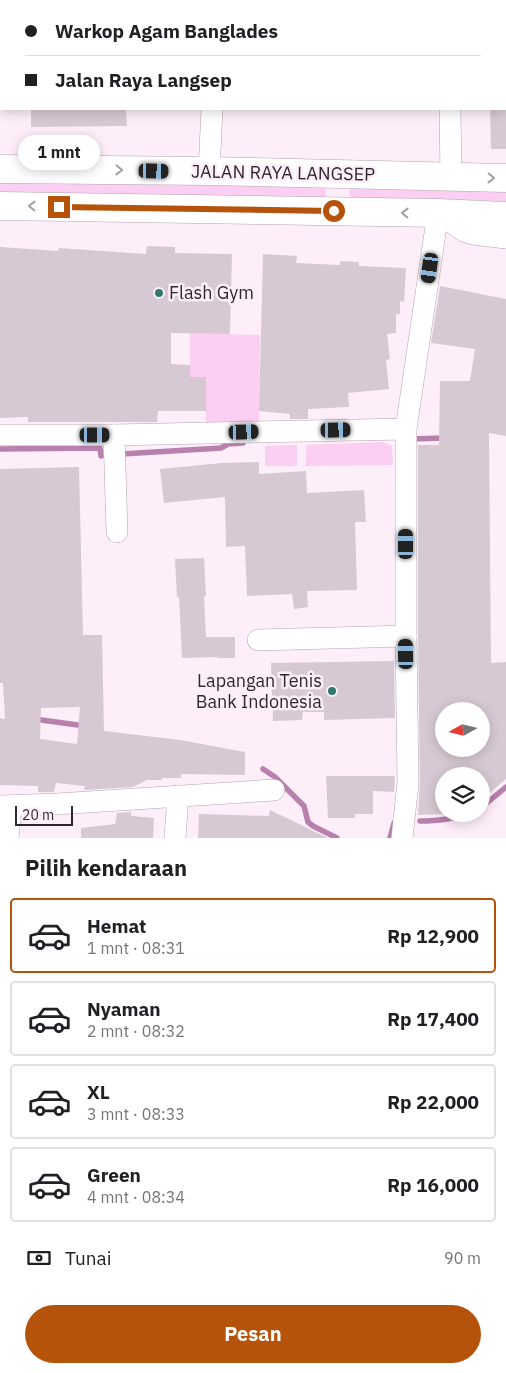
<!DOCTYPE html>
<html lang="id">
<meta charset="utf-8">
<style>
body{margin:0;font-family:"IBM Plex Sans",sans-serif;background:#f6f6f6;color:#202124;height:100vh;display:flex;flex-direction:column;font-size:19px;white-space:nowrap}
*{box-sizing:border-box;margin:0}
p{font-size:16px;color:#757577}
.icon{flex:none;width:28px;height:28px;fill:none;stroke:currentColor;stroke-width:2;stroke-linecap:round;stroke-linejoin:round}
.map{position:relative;height:838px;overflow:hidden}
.side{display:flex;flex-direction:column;background:#fff;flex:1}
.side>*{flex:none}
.top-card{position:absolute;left:0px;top:0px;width:506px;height:110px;box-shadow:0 2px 12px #0003;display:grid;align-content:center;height:110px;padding:0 25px;background:#fff}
.needle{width:32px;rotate:262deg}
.tools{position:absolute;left:435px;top:702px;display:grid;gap:10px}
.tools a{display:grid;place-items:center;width:55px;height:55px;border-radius:50%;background:#fff;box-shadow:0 2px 12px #0003;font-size:25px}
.scale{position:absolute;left:15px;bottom:12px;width:58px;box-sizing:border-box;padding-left:5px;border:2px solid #2e292d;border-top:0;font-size:14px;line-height:18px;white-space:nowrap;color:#2e292d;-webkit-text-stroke:4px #fdeef9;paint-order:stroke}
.end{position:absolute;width:22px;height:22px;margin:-11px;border:6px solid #b45309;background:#fff;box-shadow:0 0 0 2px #fff}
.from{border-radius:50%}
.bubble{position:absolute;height:35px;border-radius:18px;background:#fff;box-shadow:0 2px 12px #0003;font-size:16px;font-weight:700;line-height:35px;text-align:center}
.car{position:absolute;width:15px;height:30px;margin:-15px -8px;border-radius:6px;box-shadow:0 0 4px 1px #0007;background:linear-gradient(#222 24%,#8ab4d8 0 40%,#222 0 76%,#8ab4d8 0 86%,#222 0)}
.top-card b{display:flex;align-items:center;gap:18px;height:48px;font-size:19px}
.top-card b+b{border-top:1px solid #e0e0e0}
.top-card i{width:12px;height:12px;background:#202124}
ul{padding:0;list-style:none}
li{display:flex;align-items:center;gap:15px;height:75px;margin:0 10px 8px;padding:0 15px;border:2px solid #e0e0e0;border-radius:5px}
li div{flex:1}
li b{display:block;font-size:19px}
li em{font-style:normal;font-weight:700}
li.current{border-color:#b45309}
li>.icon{width:45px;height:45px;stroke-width:1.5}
h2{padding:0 25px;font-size:22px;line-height:60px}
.pay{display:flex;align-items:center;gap:12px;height:55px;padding:0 25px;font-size:19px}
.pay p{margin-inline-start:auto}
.button{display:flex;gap:10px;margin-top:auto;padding:10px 25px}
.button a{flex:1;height:58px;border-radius:30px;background:#b45309;color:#fff;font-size:20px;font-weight:700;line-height:58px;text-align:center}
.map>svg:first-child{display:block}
</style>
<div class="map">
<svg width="506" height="838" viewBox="0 0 506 838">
<rect width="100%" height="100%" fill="#fdeef9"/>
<!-- green -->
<g fill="#fbcff1">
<polygon points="0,178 325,187 326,190 325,198 0,196"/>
<polygon points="351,186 506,188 506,205 351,202 349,192"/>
<polygon points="190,333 260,335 259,423 206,424 206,377 190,377"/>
<polygon points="383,442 392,446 393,465 306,466 306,445"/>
<polygon points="297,445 297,466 265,466 265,446"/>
</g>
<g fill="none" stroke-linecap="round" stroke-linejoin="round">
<!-- stream -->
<g stroke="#b880ac" stroke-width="5.5">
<polyline points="409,439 445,438"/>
<polyline points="0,449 100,448 101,456"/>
<polyline points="122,454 221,448 228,444 243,443"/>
<polyline points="34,719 85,726"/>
<polyline points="263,769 275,777 304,806 308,822 313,826 337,838"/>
<polyline points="481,805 488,802 506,787"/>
<path d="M420,821C434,821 451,820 464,814"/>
<polyline points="390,838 394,823"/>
</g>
</g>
<!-- building -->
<g fill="#d7c9d3" fill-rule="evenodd">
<polygon points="31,109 126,109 127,126 31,127"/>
<polygon points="490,109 506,109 506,149 491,149"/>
<polygon points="147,246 175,247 175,253 232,254 230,334 171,333 171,364 190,365 190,377 206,377 206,411 158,411 157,422 28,422 28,417 0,418 0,247 58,251 59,248 146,254"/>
<polygon points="263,254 297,256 296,263 340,265 340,261 359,262 359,266 406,268 404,302 400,301 400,314 396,314 396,333 387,334 390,359 386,360 389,389 348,393 349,407 308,409 308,419 290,419 290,414 259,411"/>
<path d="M440,286L506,299V436L489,433L491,663L506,662V779L481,800V776H444V814L418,815L420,783L418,636V445H439L440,381H470L475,349L431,343ZM444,711H481V749H444Z"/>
<polygon points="259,462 259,474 306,471 307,493 364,490 366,522 355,522 357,590 307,591 308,607 294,609 292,594 247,596 245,546 226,547 225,497 164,503 160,469 222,463"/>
<path d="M79,467L83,635H102L104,731L180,740L245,752V775L181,774V778H163L161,780H147L133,787L84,790L85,786L56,783L54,792H38V786L0,785V718L5,719L3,683H0V469ZM80,707L77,744L40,739L41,708Z"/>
<polygon points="204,558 206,596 204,596 206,637 235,637 235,658 217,658 217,657 182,658 179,597 177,597 175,559"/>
<polygon points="394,661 395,718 324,720 324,712 303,712 302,720 273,721 271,663"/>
<polygon points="326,776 395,776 394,792 373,791 373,814 355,814 355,818 328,818"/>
<polygon points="270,810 328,838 198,838 199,814 269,816"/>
<polygon points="131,812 131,816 154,818 153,838 81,838 81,828 115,824 117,813"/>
</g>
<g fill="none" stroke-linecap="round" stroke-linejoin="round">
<!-- minor casing -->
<g stroke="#b2a4af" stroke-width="22">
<g id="minor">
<polyline points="447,0 447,1"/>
<polyline points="217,1 217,0"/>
<polyline points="450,109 451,178"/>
<polyline points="209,171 212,109"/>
<polyline points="0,435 114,435 406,429"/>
<polyline points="114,435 117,532"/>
<polyline points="258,640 406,636"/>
<polyline points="0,806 57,804 274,790"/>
<polyline points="8,838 11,806"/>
<polyline points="175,838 178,796"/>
<polyline points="402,838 408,783 406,636 406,429 438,213 464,231 473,234 506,238"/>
</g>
</g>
<!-- major casing -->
<g stroke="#b2a4af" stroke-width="29">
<g id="major">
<polyline points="0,169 209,171 506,178"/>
<polyline points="0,206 438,213 506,216"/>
</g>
</g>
<!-- minor -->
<use href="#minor" stroke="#fff" stroke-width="21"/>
<!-- major -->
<use href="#major" stroke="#fff" stroke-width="28"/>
</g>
<!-- one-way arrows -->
<defs><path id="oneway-chevron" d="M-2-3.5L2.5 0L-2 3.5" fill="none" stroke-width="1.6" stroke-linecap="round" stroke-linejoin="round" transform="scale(1.25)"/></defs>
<g stroke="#a19fa0">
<use href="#oneway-chevron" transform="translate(119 170) rotate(1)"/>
<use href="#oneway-chevron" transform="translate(491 178) rotate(1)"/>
<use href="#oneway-chevron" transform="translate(32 206) rotate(-179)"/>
<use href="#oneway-chevron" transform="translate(405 213) rotate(-179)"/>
</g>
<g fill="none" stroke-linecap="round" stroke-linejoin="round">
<!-- route -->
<polyline stroke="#b45309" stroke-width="6" points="59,207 334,211"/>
</g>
<!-- markers -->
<g fill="#327970" stroke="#fdeef9" stroke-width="2">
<circle cx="159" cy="293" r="5"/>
<circle cx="332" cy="691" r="5"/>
</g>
<g text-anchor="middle" stroke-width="5" stroke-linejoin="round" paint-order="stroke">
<!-- street labels -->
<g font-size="18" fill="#2e292d" stroke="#fdeef9">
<text transform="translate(283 173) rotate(1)" y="6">JALAN RAYA LANGSEP</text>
</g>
<!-- poi labels -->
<g font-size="18" fill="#2e292d" stroke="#fdeef9" text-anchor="start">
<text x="169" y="299">Flash Gym</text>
<text x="322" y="687" text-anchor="end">Lapangan Tenis<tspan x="322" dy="21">Bank Indonesia</tspan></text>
</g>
</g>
</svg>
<div class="tools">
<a><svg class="needle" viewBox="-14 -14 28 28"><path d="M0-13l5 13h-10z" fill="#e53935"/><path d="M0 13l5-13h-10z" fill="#757577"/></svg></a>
<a><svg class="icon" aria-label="layers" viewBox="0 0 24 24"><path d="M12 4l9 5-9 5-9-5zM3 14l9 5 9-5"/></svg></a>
</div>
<div class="scale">20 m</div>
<i class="end from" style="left:334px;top:211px"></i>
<i class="end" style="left:59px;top:207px"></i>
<div class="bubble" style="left:18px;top:135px;width:82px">1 mnt</div>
<i class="car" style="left:154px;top:171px;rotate:91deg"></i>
<i class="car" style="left:430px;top:268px;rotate:188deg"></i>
<i class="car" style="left:336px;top:430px;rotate:89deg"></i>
<i class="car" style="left:244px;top:432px;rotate:88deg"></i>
<i class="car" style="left:95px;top:435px;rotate:90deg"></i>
<i class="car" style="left:406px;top:544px;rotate:0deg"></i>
<i class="car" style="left:406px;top:654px;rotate:359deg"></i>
<div class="top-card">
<b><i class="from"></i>Warkop Agam Banglades</b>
<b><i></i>Jalan Raya Langsep</b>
</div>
</div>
<section class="side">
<h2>Pilih kendaraan</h2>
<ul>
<li class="current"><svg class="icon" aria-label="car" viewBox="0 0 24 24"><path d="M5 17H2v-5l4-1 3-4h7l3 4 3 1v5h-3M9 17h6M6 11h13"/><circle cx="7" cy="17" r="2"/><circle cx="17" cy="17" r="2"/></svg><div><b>Hemat</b><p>1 mnt · 08:31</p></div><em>Rp 12,900</em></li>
<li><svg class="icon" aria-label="car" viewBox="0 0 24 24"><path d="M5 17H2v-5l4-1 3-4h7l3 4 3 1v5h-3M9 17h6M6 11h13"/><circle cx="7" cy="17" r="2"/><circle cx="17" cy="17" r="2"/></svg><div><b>Nyaman</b><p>2 mnt · 08:32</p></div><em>Rp 17,400</em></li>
<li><svg class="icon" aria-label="car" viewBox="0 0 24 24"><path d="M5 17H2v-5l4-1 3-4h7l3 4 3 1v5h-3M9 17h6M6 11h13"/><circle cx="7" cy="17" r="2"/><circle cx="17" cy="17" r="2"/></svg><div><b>XL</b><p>3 mnt · 08:33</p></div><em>Rp 22,000</em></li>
<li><svg class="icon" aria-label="car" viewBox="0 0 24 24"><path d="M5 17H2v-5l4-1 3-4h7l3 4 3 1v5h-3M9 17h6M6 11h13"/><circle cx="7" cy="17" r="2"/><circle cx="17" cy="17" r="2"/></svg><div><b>Green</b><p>4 mnt · 08:34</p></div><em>Rp 16,000</em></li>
</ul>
<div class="pay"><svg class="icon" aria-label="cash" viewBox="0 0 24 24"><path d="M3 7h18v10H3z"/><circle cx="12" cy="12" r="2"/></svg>Tunai<p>90 m</p></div>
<div class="button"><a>Pesan</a></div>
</section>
